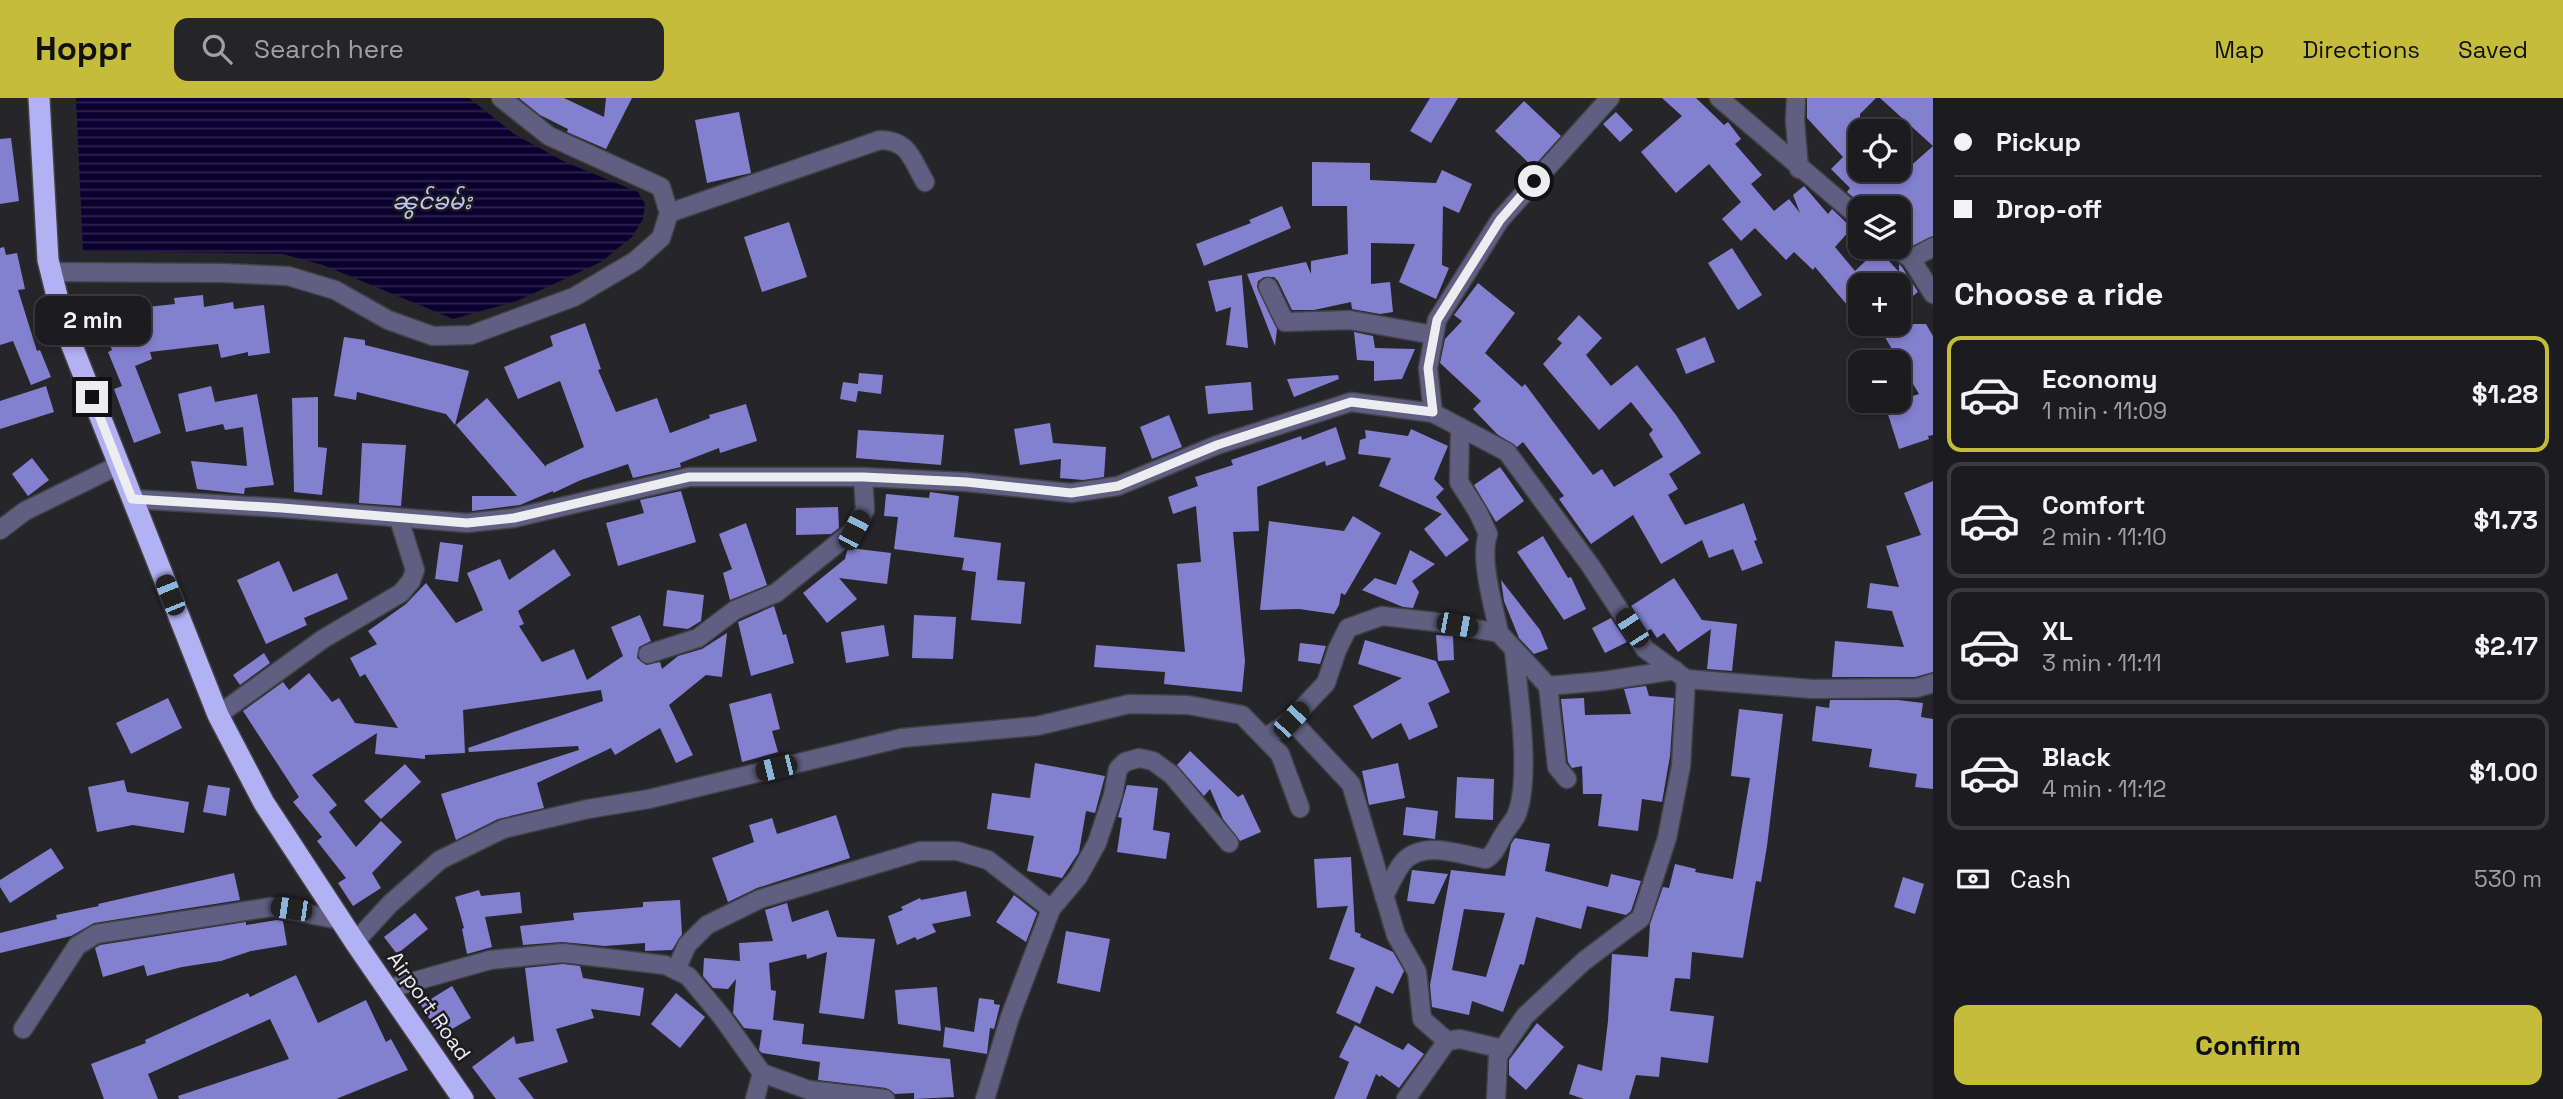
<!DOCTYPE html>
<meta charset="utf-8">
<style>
body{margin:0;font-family:"Space Grotesk","Noto Sans Myanmar",sans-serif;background:#252529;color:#f1f3f6;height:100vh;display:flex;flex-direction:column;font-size:26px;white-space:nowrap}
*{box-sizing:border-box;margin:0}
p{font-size:23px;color:#a0a1a5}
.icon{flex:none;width:38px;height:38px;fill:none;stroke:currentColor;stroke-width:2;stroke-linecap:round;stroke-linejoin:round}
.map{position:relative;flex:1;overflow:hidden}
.drawer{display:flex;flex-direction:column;background:#1c1c20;width:630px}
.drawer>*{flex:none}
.top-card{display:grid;align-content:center;height:154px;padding:0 21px;background:#1c1c20}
.buttons{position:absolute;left:1848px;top:21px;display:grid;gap:14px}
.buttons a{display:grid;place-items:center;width:63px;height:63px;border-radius:14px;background:#1c1c20;box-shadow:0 4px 10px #0003,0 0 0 2px #3a3a3e;font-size:35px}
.end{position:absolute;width:32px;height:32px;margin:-16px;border:9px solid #ededf1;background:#111;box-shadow:0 0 0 4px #111}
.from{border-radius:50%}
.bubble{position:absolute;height:49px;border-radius:14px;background:#1c1c20;box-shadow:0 4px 10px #0003,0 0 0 2px #3a3a3e;font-size:23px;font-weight:600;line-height:49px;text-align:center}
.car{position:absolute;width:21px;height:42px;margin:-21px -10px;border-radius:9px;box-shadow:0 0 5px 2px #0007;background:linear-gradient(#222 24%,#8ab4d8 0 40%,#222 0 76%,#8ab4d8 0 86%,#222 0)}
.top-card b{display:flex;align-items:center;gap:24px;height:66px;font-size:26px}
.top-card b+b{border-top:2px solid #3a3a3e}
.top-card i{width:18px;height:18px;background:#f1f3f6}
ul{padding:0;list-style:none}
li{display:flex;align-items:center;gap:21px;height:116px;margin:0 14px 10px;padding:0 7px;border:4px solid #3a3a3e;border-radius:14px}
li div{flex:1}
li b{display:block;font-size:26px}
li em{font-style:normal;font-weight:600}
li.selected{border-color:#c6bc3c}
li>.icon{width:63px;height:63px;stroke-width:1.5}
h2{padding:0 21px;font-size:32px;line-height:84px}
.pay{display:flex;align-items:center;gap:18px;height:77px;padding:0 21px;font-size:26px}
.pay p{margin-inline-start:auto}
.button{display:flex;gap:14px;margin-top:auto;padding:14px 21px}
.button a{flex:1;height:80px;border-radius:14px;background:#c6bc3c;color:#111;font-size:28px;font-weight:600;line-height:80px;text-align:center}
header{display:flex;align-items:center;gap:42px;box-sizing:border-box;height:98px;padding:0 35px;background:#c6bc3c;color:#111}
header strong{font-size:33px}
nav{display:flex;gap:38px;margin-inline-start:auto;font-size:24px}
.search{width:490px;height:63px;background:#252529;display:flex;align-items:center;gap:18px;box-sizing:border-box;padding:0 24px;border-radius:14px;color:#a0a1a5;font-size:26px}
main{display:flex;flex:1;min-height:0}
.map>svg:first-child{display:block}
</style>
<header>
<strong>Hoppr</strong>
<div class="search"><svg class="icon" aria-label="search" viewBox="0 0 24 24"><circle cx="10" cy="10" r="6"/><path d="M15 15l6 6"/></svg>Search here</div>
<nav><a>Map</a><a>Directions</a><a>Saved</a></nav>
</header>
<main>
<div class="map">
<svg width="1933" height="1001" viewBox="0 0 1933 1001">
<defs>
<pattern id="water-rules" width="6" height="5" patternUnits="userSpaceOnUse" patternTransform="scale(1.75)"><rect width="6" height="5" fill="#0b0030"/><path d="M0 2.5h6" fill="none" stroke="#2f264e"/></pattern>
</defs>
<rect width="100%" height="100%" fill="#25252a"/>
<!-- water -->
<polygon fill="url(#water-rules)" points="76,0 469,0 514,36 565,64 638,94 645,106 643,121 632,139 601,164 517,203 453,221 323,167 283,156 83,153"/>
<!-- building -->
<g fill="#8480d0" fill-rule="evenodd">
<polygon points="519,0 564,0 604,19 606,0 632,0 606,51 567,34 568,31 540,17"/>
<polygon points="1430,0 1458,0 1431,45 1410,33"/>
<polygon points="1662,0 1696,0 1724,27 1728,24 1741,41 1735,46 1762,77 1751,86 1774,113 1789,101 1800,115 1793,97 1804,88 1828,116 1832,111 1852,130 1835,149 1855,173 1878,151 1899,174 1899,166 1902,169 1918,194 1899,209 1899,187 1860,187 1860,197 1848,208 1815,169 1813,172 1794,154 1786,162 1755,130 1741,143 1722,121 1741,104 1709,66 1676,95 1641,54 1682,18"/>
<polygon points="1807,0 1876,0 1860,16 1860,72 1906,72 1933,48 1933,138 1912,148 1899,139 1899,110 1866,110 1847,94 1850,90 1831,71 1843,59 1807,20"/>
<polygon points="1880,0 1933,0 1933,48"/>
<polygon points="1524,3 1561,38 1533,69 1495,33"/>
<polygon points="739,14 751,75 707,85 695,22"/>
<polygon points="1616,14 1633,32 1620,44 1603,26"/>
<polygon points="11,40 19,103 0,106 0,41"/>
<polygon points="1312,64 1370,65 1370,82 1436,85 1442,72 1472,86 1459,115 1443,108 1442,167 1449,170 1436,201 1399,184 1415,146 1371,145 1371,186 1390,184 1393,214 1380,216 1352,211 1351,204 1314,212 1292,212 1278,183 1274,179 1264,179 1258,183 1257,189 1277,231 1275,248 1247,176 1306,164 1311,176 1311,163 1348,156 1347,108 1312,108"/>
<polygon points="1282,108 1291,130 1204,168 1196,146 1251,125 1249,122"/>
<polygon points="789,124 807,179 762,194 744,139"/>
<polygon points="4,149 6,157 17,155 25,191 18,192 37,253 40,252 51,279 31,287 13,243 0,247 0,150"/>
<polygon points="1732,150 1762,197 1738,212 1708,165"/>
<polygon points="1242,177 1242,179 1248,250 1226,247 1231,209 1216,214 1208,183"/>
<polygon points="1478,185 1515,215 1485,255 1522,289 1525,286 1593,377 1602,371 1614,389 1663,359 1649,336 1653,332 1631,304 1599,332 1543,266 1562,245 1557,241 1579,217 1602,240 1586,257 1611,288 1637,267 1676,317 1701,355 1669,376 1678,391 1668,397 1685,427 1744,405 1757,442 1754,443 1763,465 1742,473 1733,451 1709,460 1702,442 1661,466 1633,417 1591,446 1559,401 1564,398 1523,344 1517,349 1497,336 1473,311 1481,303 1440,265 1445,241 1462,223 1454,217"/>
<polygon points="203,197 204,209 233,204 234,211 264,207 270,255 248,258 248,254 221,260 218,246 150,254 152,261 135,268 161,335 134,345 114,291 122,288 108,254 112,252 101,222 137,208 138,210 175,206 174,200"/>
<polygon points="585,225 601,271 598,272 616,314 657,300 670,335 710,320 709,317 746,306 757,343 720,355 719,350 680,365 681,369 633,380 628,366 581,382 553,395 553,393 520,407 472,413 472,398 517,398 456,327 487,300 546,369 546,367 584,349 560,283 518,301 504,269 553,248 550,238"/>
<polygon points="1877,226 1926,226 1933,238 1933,337 1928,338 1929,341 1899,351 1885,307 1919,296"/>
<polygon points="1354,234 1373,238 1375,250 1415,251 1402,281 1374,283 1374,263 1357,262"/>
<polygon points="344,239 365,242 365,247 469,273 455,327 446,316 357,294 356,302 334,298"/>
<polygon points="1705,239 1715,264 1686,276 1676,251"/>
<polygon points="859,275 883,277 881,296 858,293 856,304 840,301 843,284 858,286"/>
<polygon points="1338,277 1339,281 1294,299 1287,281"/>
<polygon points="1251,284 1253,312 1208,316 1205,288"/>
<polygon points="46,288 54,314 0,331 0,303"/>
<polygon points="211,288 215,304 257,296 274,387 245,390 244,396 197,391 191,363 247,368 243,329 225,332 223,326 186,334 178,296"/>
<polygon points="318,299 318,349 327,350 322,397 294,394 292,300"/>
<polygon points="1169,317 1182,349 1152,361 1140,329"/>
<polygon points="1050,325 1053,345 1106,349 1104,379 1083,382 1060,380 1061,361 1020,367 1014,331"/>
<polygon points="1336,329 1346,361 1326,368 1325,363 1257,389 1259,433 1233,434 1245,563 1242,594 1164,586 1165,574 1094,569 1096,547 1185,554 1177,466 1201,464 1196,408 1173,416 1168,399 1198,388 1195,379 1233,367 1231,362 1301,338 1302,342"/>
<polygon points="1411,331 1448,348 1434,381 1444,391 1436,399 1469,442 1446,459 1424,431 1442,416 1379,388 1391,360 1358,356 1360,342 1366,340 1365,332 1408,338"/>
<polygon points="858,332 944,337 941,367 856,360"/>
<polygon points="362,345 406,347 401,408 359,405"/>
<polygon points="32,360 49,382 28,398 12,376"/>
<polygon points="1500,369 1524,403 1496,424 1474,387"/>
<polygon points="1933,383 1933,574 1915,579 1832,579 1835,543 1904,549 1892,513 1867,510 1870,485 1899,489 1886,448 1921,437 1904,395"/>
<polygon points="681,393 696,444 618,468 606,425 644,415 640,402"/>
<polygon points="930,394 959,398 954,439 1001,445 997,482 1025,484 1021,526 971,522 976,474 962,472 964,460 894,451 898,419 884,418 886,396 929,400"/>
<polygon points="838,409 839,430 831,436 796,437 796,410"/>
<polygon points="1353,418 1381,435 1345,497 1341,495 1339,507 1334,516 1299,511 1260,512 1269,423 1344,433"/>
<polygon points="746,425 767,487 730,502 723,475 732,471 719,436"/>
<polygon points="1543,438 1568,480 1571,479 1586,511 1564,522 1517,454"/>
<polygon points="440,444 463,447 458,484 435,481"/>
<polygon points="850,450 891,455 887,486 839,480 857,501 827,525 803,495 845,461 847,453"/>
<polygon points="554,451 571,477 518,513 524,526 519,528 542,564 574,551 587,582 623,558 611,529 640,517 651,543 639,549 637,560 646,567 660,564 662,571 678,558 702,551 727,535 722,579 706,577 669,607 693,657 676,665 660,630 615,657 611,650 537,685 544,710 498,721 456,742 441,696 579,652 578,648 469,654 468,650 603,603 601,592 463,612 465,655 425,657 425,661 375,656 377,635 312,677 337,707 329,714 356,749 381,723 402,744 372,775 381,790 353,808 338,785 346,780 317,743 322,739 293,704 299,699 243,613 283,584 289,592 309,575 332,604 339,600 355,625 398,630 365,576 360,579 350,560 377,546 368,533 406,506 426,485 456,525 483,512 467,475 500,461 509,482"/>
<polygon points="1410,452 1435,466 1412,483 1419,494 1413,510 1403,509 1362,492 1375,480 1396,487"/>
<polygon points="279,463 293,494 337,475 348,501 304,520 307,527 266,546 237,482"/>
<polygon points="1674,480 1702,522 1737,526 1732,573 1707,571 1711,531 1678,554 1664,535 1657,540 1651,531 1647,533 1631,508"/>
<polygon points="1501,482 1540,532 1548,551 1534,556 1519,540 1504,503"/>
<polygon points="667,492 704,497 701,523 688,531 663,528"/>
<polygon points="774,508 783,537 786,536 794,565 751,578 738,524"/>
<polygon points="914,517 956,519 953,561 912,560"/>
<polygon points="1611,520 1627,544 1605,555 1592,530"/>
<polygon points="884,527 889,558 846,565 841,534"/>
<polygon points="1436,537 1453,538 1454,562 1438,563"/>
<polygon points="1365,542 1436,563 1450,594 1428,605 1438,629 1409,642 1401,625 1372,641 1353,608 1402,580 1358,566"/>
<polygon points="1300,545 1326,548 1320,566 1298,563"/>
<polygon points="264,555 270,565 240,587 233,577"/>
<polygon points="1646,588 1649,598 1674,600 1670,658 1662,704 1642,701 1638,733 1598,728 1602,696 1583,696 1582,668 1572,670 1568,664 1561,601 1584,600 1585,617 1631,616 1624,591"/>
<polygon points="771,595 780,631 772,633 778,654 742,664 729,606"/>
<polygon points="168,600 182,630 131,656 116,625"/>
<polygon points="1830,602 1898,602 1923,605 1921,619 1933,621 1933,691 1915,689 1917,676 1869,669 1872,651 1812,643 1816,608 1829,610"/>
<polygon points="1739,611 1783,616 1767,748 1761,784 1756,783 1743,860 1692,854 1690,881 1675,880 1670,913 1714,918 1708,965 1661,959 1659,979 1636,977 1629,1001 1584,1001 1569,996 1578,966 1602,973 1608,923 1612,856 1648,859 1650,826 1663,789 1669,790 1675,766 1696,771 1695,774 1733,781 1750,680 1731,678"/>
<polygon points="1190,653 1238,699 1243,696 1261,734 1240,743 1223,721 1210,691 1204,698 1177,667"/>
<polygon points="1035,665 1105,678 1095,715 1086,713 1079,754 1062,780 1027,773 1034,738 987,731 992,695 1030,700"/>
<polygon points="1398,665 1405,700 1369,707 1362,673"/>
<polygon points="405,666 421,684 381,721 364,703"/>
<polygon points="1457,679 1494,681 1493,722 1455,720"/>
<polygon points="124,682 127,694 189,704 184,735 133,727 97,734 88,689"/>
<polygon points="208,687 230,690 226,718 203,714"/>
<polygon points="1127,687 1158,690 1153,732 1170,735 1166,761 1117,754 1122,720 1118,719"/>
<polygon points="1406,709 1438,713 1435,741 1403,737"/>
<polygon points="836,717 850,760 757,790 728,804 712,760 754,744 749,727 772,720 777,736"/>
<path d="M1515,740L1550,746L1545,773L1608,789L1611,776L1641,783L1631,813L1626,817L1587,808L1581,831L1536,819L1524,867L1520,866L1503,914L1472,903L1469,917L1432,909L1430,887L1451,772L1505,778L1511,746ZM1464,811L1505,815L1486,879L1452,872Z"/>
<polygon points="51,750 64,770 10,805 0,789 0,782"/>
<polygon points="1351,759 1355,834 1361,836 1360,839 1393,854 1404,873 1393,896 1376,888 1360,926 1336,915 1355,870 1329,861 1348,808 1317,810 1314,761"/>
<polygon points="1412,772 1448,776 1434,806 1407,803"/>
<polygon points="234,775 240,802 94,825 71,838 0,855 0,835 57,821 56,817 99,808 98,806"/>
<polygon points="1903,779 1924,786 1915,816 1894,809"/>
<polygon points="479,792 481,798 520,794 522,815 485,819 492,849 467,856 462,831 464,830 455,799"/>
<polygon points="966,793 971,818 932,826 936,834 917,842 915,839 897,847 888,818 903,812 901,809 920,800 921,802"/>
<polygon points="1014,797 1037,815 1026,844 996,824"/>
<polygon points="680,802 682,836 672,852 645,853 645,845 605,848 562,844 523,847 520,828 574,822 573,815 643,809 643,804"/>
<polygon points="787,805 792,824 828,812 837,839 875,841 864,921 819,915 827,854 807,861 806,856 769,865 771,892 776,893 773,922 804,926 802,946 950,961 954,999 914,1001 914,995 895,996 886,990 818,982 820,964 762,955 759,952 762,932 744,930 733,915 736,881 728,891 713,890 703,878 704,860 740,863 739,845 773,843 765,812"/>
<polygon points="415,815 428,831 397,856 384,839"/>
<polygon points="277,822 283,823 287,847 251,853 221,863 182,869 147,878 144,867 103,879 95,850 100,847 246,824 246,827"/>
<polygon points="1066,833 1110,841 1100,894 1057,885"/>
<polygon points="563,866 580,868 583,880 644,890 640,918 591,911 594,920 556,931 568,964 518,980 534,1001 496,1001 472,969 514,938 516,946 534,943 525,870"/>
<polygon points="296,877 318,925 366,902 386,944 391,941 408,972 336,1001 179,1001 178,998 289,961 270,921 148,976 158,1001 104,1001 91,966 146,945 145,942 248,895 250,899"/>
<polygon points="452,888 471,920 440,938 421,907"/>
<polygon points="937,889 941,933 898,926 895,892"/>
<polygon points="676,895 705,919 680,950 651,926"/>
<polygon points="979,900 994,902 994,906 1000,907 994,931 990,930 987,956 943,949 945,929 974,934"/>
<polygon points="1537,925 1564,949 1526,992 1509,977 1509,962"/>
<polygon points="1355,927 1403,952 1408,945 1424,956 1399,990 1381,977 1380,979 1376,976 1366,1001 1334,1001 1349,964 1339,959"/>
</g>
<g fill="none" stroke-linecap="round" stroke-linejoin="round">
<!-- minor casing -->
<g stroke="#414146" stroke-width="21">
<g id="minor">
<polyline points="1719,0 1860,120"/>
<polyline points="1796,0 1795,23 1799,71"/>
<path d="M669,115L880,42C909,42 912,62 925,84"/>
<polyline points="1895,149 1911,161 1933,196"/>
<polyline points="1911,161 1933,149"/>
<polyline points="51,174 223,175 288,178 335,192 388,222 433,238 471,237 574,199 635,163 661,140 669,115 661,89 549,38 501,0"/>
<polyline points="1268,189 1285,224 1350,222 1434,237"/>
<polyline points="1433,315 1428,270 1437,222 1500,122 1610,0"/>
<path d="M1460,329L1459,384L1478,414L1488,436C1479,462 1494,508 1499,535"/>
<polyline points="132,401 282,410 467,425 514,420 689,379 863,379 966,384 1071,395 1118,388 1217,347 1351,304 1433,315 1507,354 1590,467 1645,551 1686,581 1812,591 1917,590 1933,585"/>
<polyline points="0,432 25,413 119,367"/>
<polyline points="648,556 698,540 735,512 776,495 854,432 865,412 863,379"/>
<polyline points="1548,588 1557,669 1567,681"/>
<polyline points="218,617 323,541 401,495 411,483 415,472 399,421"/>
<polyline points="1291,622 1351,686 1396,837 1417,874 1422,921 1447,943 1460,941 1503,951"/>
<polyline points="1265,640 1291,622 1326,585 1337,552 1348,530 1382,518 1436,524 1499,535 1548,588 1604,583 1675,572"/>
<path d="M1384,798C1390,787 1396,772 1404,763C1425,742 1460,757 1486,761C1496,755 1497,746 1504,736C1507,730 1513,724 1516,718C1532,681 1518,594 1514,552"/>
<polyline points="355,844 390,806 440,762 503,731 588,711 649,701 902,640 1037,628 1129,606 1188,607 1242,617 1280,656 1300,710"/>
<polyline points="676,872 687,847 707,827 760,801 920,753 957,753 988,762 1051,811"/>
<polyline points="387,891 490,862 563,855 665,867 688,878 722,919 762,975 809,992 885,1001"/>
<polyline points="23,931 77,848 96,836 271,809 340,822"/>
<polyline points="755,1001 762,975"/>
<polyline points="985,1001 1010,919 1051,811 1078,779 1097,745 1113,697 1118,671 1125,664 1139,660 1153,663 1172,677 1229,745"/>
<polyline points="1406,1001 1447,943"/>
<polyline points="1496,1001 1498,958 1525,918 1584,863 1641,820 1667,740 1681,668 1686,581"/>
</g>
</g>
<!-- highway casing -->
<g stroke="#414146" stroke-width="24">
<polyline id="highway" points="39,0 48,162 65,230 218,617 264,705 355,844 463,1001"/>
</g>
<!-- minor -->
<use href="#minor" stroke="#605f81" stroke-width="18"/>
<!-- highway -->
<use href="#highway" stroke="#b2b1f4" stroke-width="21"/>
</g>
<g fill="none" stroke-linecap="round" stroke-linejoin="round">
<!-- route -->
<polyline stroke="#ededf1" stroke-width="9" points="92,299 132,401 282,410 467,425 514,420 689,379 863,379 966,384 1071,395 1118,388 1217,347 1351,304 1433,314 1428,270 1437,222 1500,122 1534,83"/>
</g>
<g text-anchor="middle" stroke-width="5" stroke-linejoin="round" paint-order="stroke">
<!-- street labels -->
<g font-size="21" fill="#ededf1" stroke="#1b1b21">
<text transform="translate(429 908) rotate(55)" y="7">Airport Road</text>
</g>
<!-- water labels -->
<g font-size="23" font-style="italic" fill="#c5c5f0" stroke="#1b1b21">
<text x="432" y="111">ၼွင်ၶမ်း</text>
</g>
</g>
</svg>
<div class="buttons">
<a><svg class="icon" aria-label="locate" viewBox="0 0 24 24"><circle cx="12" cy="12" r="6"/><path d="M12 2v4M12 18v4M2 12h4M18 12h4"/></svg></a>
<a><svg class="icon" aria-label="layers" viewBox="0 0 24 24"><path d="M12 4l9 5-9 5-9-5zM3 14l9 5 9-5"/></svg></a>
<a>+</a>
<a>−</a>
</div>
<i class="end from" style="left:1534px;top:83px"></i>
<i class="end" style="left:92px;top:299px"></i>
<div class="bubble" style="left:35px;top:198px;width:116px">2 min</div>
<i class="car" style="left:854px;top:432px;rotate:28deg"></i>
<i class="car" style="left:170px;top:497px;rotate:338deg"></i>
<i class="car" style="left:1457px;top:527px;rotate:101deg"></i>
<i class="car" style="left:1632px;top:530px;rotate:327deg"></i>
<i class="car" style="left:1291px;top:622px;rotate:43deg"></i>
<i class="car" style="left:776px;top:670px;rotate:256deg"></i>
<i class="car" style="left:291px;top:811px;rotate:278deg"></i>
</div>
<section class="drawer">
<div class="top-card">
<b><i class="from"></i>Pickup</b>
<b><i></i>Drop-off</b>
</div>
<h2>Choose a ride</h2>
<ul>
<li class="selected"><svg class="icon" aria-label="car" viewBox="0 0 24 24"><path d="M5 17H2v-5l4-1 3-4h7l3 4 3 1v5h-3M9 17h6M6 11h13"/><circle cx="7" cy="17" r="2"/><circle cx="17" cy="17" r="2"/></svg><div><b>Economy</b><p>1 min · 11:09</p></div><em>$1.28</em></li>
<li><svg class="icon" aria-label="car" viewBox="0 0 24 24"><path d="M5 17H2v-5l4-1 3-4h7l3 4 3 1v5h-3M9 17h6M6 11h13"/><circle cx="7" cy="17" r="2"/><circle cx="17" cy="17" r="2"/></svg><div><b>Comfort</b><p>2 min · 11:10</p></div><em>$1.73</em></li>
<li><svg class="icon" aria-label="car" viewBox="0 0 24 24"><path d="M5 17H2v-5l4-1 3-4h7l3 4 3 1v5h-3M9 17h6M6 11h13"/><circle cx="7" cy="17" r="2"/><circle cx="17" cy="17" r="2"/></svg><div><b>XL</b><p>3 min · 11:11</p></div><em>$2.17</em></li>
<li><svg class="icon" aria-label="car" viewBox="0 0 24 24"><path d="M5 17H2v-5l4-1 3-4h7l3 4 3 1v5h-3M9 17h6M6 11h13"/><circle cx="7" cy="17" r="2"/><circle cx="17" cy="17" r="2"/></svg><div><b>Black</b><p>4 min · 11:12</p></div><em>$1.00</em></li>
</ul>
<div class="pay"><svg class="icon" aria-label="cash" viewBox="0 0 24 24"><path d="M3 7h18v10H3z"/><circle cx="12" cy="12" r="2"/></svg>Cash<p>530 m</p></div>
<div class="button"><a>Confirm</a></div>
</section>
</main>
